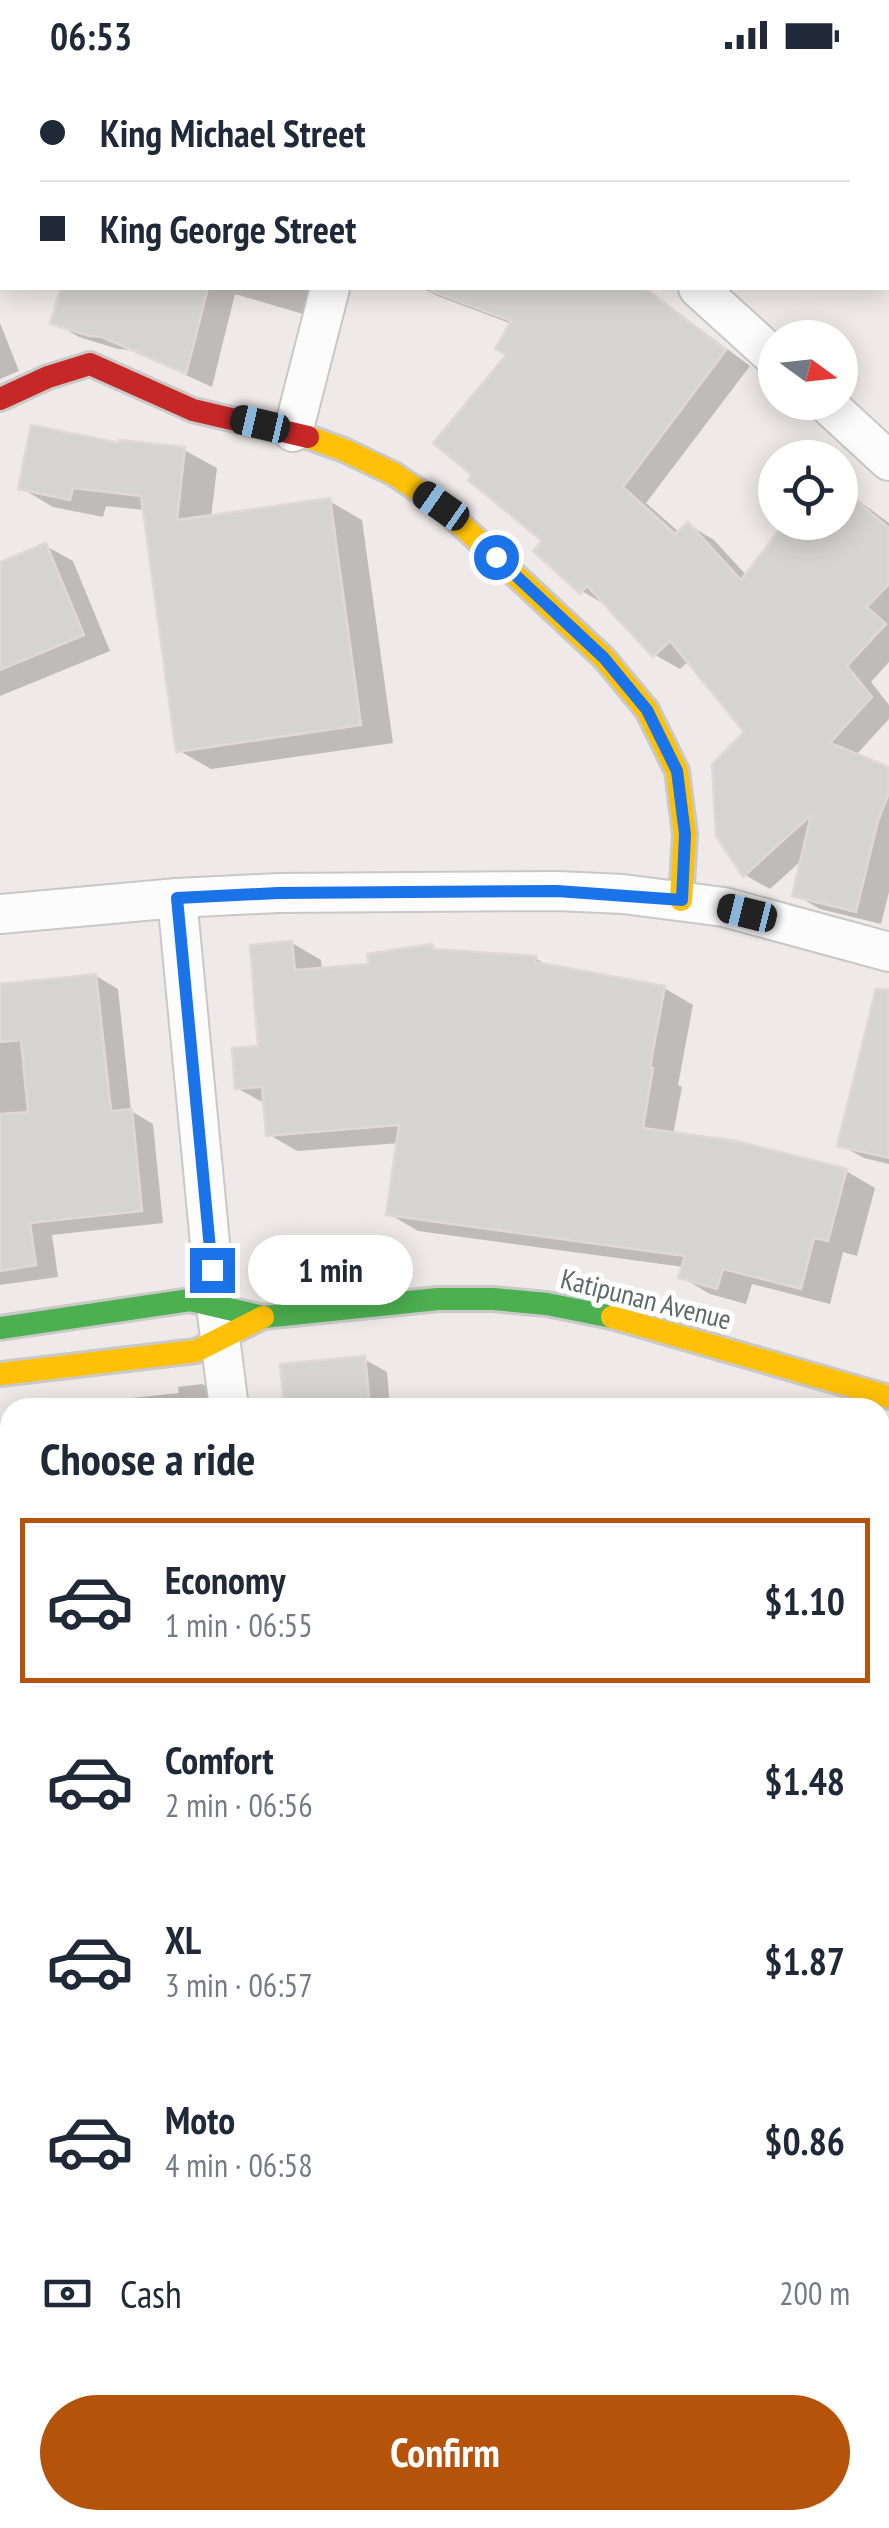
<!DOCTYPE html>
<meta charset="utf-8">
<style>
body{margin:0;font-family:"PT Sans Narrow",sans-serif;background:#f6f6f7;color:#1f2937;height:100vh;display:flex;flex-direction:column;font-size:38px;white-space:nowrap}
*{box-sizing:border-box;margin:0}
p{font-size:32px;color:#747a83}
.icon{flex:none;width:55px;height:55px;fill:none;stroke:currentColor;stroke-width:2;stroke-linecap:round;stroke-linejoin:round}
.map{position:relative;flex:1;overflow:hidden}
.sheet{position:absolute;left:0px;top:1328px;width:890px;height:1132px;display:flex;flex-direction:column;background:#fff;border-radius:30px 30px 0 0;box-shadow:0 5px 25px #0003}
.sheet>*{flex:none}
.top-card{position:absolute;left:0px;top:0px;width:890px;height:220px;box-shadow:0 5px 25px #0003;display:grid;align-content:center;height:220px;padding:0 40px;background:#fff}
.needle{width:65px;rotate:105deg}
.buttons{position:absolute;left:758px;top:250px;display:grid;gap:20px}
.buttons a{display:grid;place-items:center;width:100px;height:100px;border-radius:50%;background:#fff;box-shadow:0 5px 25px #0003;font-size:50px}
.end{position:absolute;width:45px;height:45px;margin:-22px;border:12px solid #1a73e8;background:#fff;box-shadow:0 0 0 5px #fff}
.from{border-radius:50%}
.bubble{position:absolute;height:70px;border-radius:35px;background:#fff;box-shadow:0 5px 25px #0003;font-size:32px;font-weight:800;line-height:70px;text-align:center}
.car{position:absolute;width:30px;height:60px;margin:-30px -15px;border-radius:12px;box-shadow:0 0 8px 2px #0007;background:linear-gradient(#222 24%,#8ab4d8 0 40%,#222 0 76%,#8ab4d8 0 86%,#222 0)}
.top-card b{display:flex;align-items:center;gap:35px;height:95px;font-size:38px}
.top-card b+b{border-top:2px solid #e0e1e3}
.top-card i{width:25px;height:25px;background:#1f2937}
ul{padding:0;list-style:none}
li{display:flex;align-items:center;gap:30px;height:165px;margin:0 20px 15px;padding:0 20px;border:5px solid transparent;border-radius:0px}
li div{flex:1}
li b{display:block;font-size:38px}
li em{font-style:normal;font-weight:800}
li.on{border-color:#b45309}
li>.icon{width:90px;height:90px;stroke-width:1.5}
h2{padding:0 40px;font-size:45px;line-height:120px}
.pay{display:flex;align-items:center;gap:25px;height:110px;padding:0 40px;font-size:38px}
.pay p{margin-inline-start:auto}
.action{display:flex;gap:20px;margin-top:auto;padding:20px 40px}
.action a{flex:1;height:115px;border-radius:60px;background:#b45309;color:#fff;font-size:40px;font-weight:800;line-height:115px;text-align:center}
.status{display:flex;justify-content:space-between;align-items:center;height:70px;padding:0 50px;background:#fff;direction:ltr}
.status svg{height:28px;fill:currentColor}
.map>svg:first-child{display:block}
</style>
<div class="status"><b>06:53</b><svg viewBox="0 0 49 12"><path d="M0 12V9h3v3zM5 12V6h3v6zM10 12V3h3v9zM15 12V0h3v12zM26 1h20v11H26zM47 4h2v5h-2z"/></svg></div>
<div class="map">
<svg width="889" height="2458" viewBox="0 0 889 2458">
<rect width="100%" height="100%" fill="#efeae9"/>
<!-- green -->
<g fill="#e5e9d5">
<polygon points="0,0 191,0 191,2 2,2 2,185 0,186"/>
<polygon points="0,2126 10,2129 10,2206 0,2249"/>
</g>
<!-- shadow -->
<g fill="#0003">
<polygon points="214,0 363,0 362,2 216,2"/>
<polygon points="453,0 578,0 577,2 452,2"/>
<polygon points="745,0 889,2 889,187 888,2 743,2"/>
<polygon points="63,218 311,218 303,244 235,224 212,317 131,280 118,279 79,267 53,252"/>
<polygon points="423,218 645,218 750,296 646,433 680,463 689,455 714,470 747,506 840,452 840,417 889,453 889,592 871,612 889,635 889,649 855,686 889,700 889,822 881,854 820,839 794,824 803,789 770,819 745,805 747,662 689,591 680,599 655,585 607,536 582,521 546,471 509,285 512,254 435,225"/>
<polygon points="0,253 19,301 0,309"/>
<polygon points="121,376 184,380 217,398 211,448 329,431 362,450 393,673 211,699 178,680 145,440 106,436 103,447 53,437 21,418"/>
<polygon points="46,476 73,491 110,581 0,626 0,495"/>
<polygon points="292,873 321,890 322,901 372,896 432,876 442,882 535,888 552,898 664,918 693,935 678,1015 682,1017 673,1065 846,1101 875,1118 857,1186 843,1182 830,1234 752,1214 746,1234 710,1224 681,1207 684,1197 418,1161 389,1144 399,1073 297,1081 268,1064 266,1034 237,1018 261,978"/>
<polygon points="96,906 118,919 131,1041 153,1054 163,1153 52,1165 58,1207 0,1215 0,918"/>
<polygon points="889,975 889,1094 864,1088 840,1075"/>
<polygon points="364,1289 387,1302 390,1338 286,1338"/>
<polygon points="202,1314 229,1329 230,1338 65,1338 65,1335 179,1323 178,1317"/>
<polygon points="880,1408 889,1410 889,1499 881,1495 883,1490 880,1489"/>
<polygon points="889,1568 889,1724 880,1721 880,1600"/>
<polygon points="880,1859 889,1862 889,2028 880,2057"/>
<polygon points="889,2073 889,2458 611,2458 613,2450 880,2450 880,2106"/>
<polygon points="205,2450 533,2450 531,2458 204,2458"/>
</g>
<!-- building -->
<g fill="#d6d4d3" stroke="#ded9d8" stroke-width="2.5">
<polygon points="61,218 208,218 186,304 102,267 90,266 50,254"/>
<polygon points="432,218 645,218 726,280 623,417 675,464 688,452 741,510 785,452 840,452 840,417 889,458 889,514 867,537 886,554 847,596 872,627 830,673 889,697 889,723 878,751 856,842 792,826 811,745 743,807 716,766 712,694 744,662 670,571 653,587 587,516 580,524 533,481 542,471 468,410 472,405 433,373 506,285 495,279 511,251 431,221"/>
<polygon points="31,355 119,373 119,370 185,377 177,450 330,428 361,655 176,682 141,426 73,418 70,430 18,419"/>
<polygon points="46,473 84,565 0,600 0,492"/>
<polygon points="292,871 295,900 369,894 367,884 432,874 433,879 536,886 535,892 665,916 650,997 653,998 643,1058 736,1071 847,1099 828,1171 814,1168 801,1219 723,1199 717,1219 678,1208 685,1186 386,1145 399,1055 266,1066 262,1017 235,1019 232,978 258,976 250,875"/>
<polygon points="96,904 111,1041 132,1039 142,1141 30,1153 36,1195 0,1201 0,1044 28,1042 21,970 0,972 0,914"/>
<polygon points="876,919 889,920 889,1088 837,1076"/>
<polygon points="365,1286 370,1338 284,1338 280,1294"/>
</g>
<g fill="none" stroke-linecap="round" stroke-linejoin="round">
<!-- street casing -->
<g stroke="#c9c8c8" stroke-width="42">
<g id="street">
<polyline points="387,2 387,0"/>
<polyline points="698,218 775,288"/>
<polyline points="825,332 889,391"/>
<polyline points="293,362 330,218"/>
<polyline points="177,828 216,1236 229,1338"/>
<polyline points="0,844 177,828 278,823 557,821 623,824 724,837 889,882"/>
<polyline points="0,1709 10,1708"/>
<polyline points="880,1780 889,1782"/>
<polyline points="122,2458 124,2450"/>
<polyline points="543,2458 545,2450"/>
</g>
</g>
<!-- fast casing -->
<g stroke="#c9c9c8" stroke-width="28">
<polyline id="fast" points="0,1258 190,1230 263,1247 438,1229 493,1229 547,1234 612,1247"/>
</g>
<!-- slow casing -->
<g stroke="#c9c9c8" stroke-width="28">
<g id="slow">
<polyline points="308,367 344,380 394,404 441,436 604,588 647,640 677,701 685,764 681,830"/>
<polyline points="612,1247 889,1327"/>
<polyline points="0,1304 196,1281 263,1247"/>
</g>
</g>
<!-- jam casing -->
<g stroke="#c9c9c8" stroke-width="28">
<polyline id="jam" points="0,329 48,307 90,294 193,340 308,367"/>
</g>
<!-- street -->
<use href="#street" stroke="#fdfcfc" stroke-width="38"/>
<!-- fast -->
<use href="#fast" stroke="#4caf50" stroke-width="22"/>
<!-- slow -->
<use href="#slow" stroke="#ffc107" stroke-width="22"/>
<!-- jam -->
<use href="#jam" stroke="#c62828" stroke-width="22"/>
</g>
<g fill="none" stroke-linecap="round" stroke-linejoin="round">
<!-- route -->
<polyline stroke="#1a73e8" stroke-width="12" points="212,1200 177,828 278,823 557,821 682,830 685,764 677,701 647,640 604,588 496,487"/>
</g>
<g text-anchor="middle" stroke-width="10" stroke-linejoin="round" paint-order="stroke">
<!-- street labels -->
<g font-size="28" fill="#5e6867" stroke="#fff">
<text transform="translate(646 1229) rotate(14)" y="10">Katipunan Avenue</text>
</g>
</g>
</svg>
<div class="buttons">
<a><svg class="needle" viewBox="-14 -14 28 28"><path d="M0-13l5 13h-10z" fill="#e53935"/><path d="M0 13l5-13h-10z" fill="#747a83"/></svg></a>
<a><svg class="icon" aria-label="locate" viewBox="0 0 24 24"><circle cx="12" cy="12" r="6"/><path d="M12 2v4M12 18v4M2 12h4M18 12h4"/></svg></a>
</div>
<i class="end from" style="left:496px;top:487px"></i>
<i class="end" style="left:212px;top:1200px"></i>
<div class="bubble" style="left:248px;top:1165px;width:165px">1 min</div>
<i class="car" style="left:260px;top:354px;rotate:283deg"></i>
<i class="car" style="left:441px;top:436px;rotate:305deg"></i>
<i class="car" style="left:747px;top:843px;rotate:284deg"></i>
<div class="top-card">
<b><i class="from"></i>King Michael Street</b>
<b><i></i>King George Street</b>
</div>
<section class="sheet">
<h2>Choose a ride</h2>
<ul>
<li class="on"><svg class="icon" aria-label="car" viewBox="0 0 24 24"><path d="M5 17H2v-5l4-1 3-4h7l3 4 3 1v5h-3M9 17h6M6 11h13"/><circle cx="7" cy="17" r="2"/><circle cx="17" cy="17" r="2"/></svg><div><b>Economy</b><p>1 min · 06:55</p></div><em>$1.10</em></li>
<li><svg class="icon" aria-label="car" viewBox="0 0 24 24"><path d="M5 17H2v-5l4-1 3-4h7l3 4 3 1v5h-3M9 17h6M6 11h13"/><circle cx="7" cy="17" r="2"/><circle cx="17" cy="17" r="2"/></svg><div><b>Comfort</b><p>2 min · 06:56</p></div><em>$1.48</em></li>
<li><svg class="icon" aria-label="car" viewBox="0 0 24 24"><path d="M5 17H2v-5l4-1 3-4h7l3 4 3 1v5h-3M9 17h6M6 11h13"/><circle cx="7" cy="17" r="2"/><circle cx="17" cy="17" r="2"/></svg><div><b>XL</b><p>3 min · 06:57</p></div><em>$1.87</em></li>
<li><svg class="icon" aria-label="car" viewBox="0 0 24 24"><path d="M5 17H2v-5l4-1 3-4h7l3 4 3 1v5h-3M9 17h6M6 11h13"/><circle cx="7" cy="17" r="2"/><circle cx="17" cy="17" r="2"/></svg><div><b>Moto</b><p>4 min · 06:58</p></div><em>$0.86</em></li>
</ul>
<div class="pay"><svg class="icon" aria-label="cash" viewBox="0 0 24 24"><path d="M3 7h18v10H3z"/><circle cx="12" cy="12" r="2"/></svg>Cash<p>200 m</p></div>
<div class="action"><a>Confirm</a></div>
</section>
</div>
